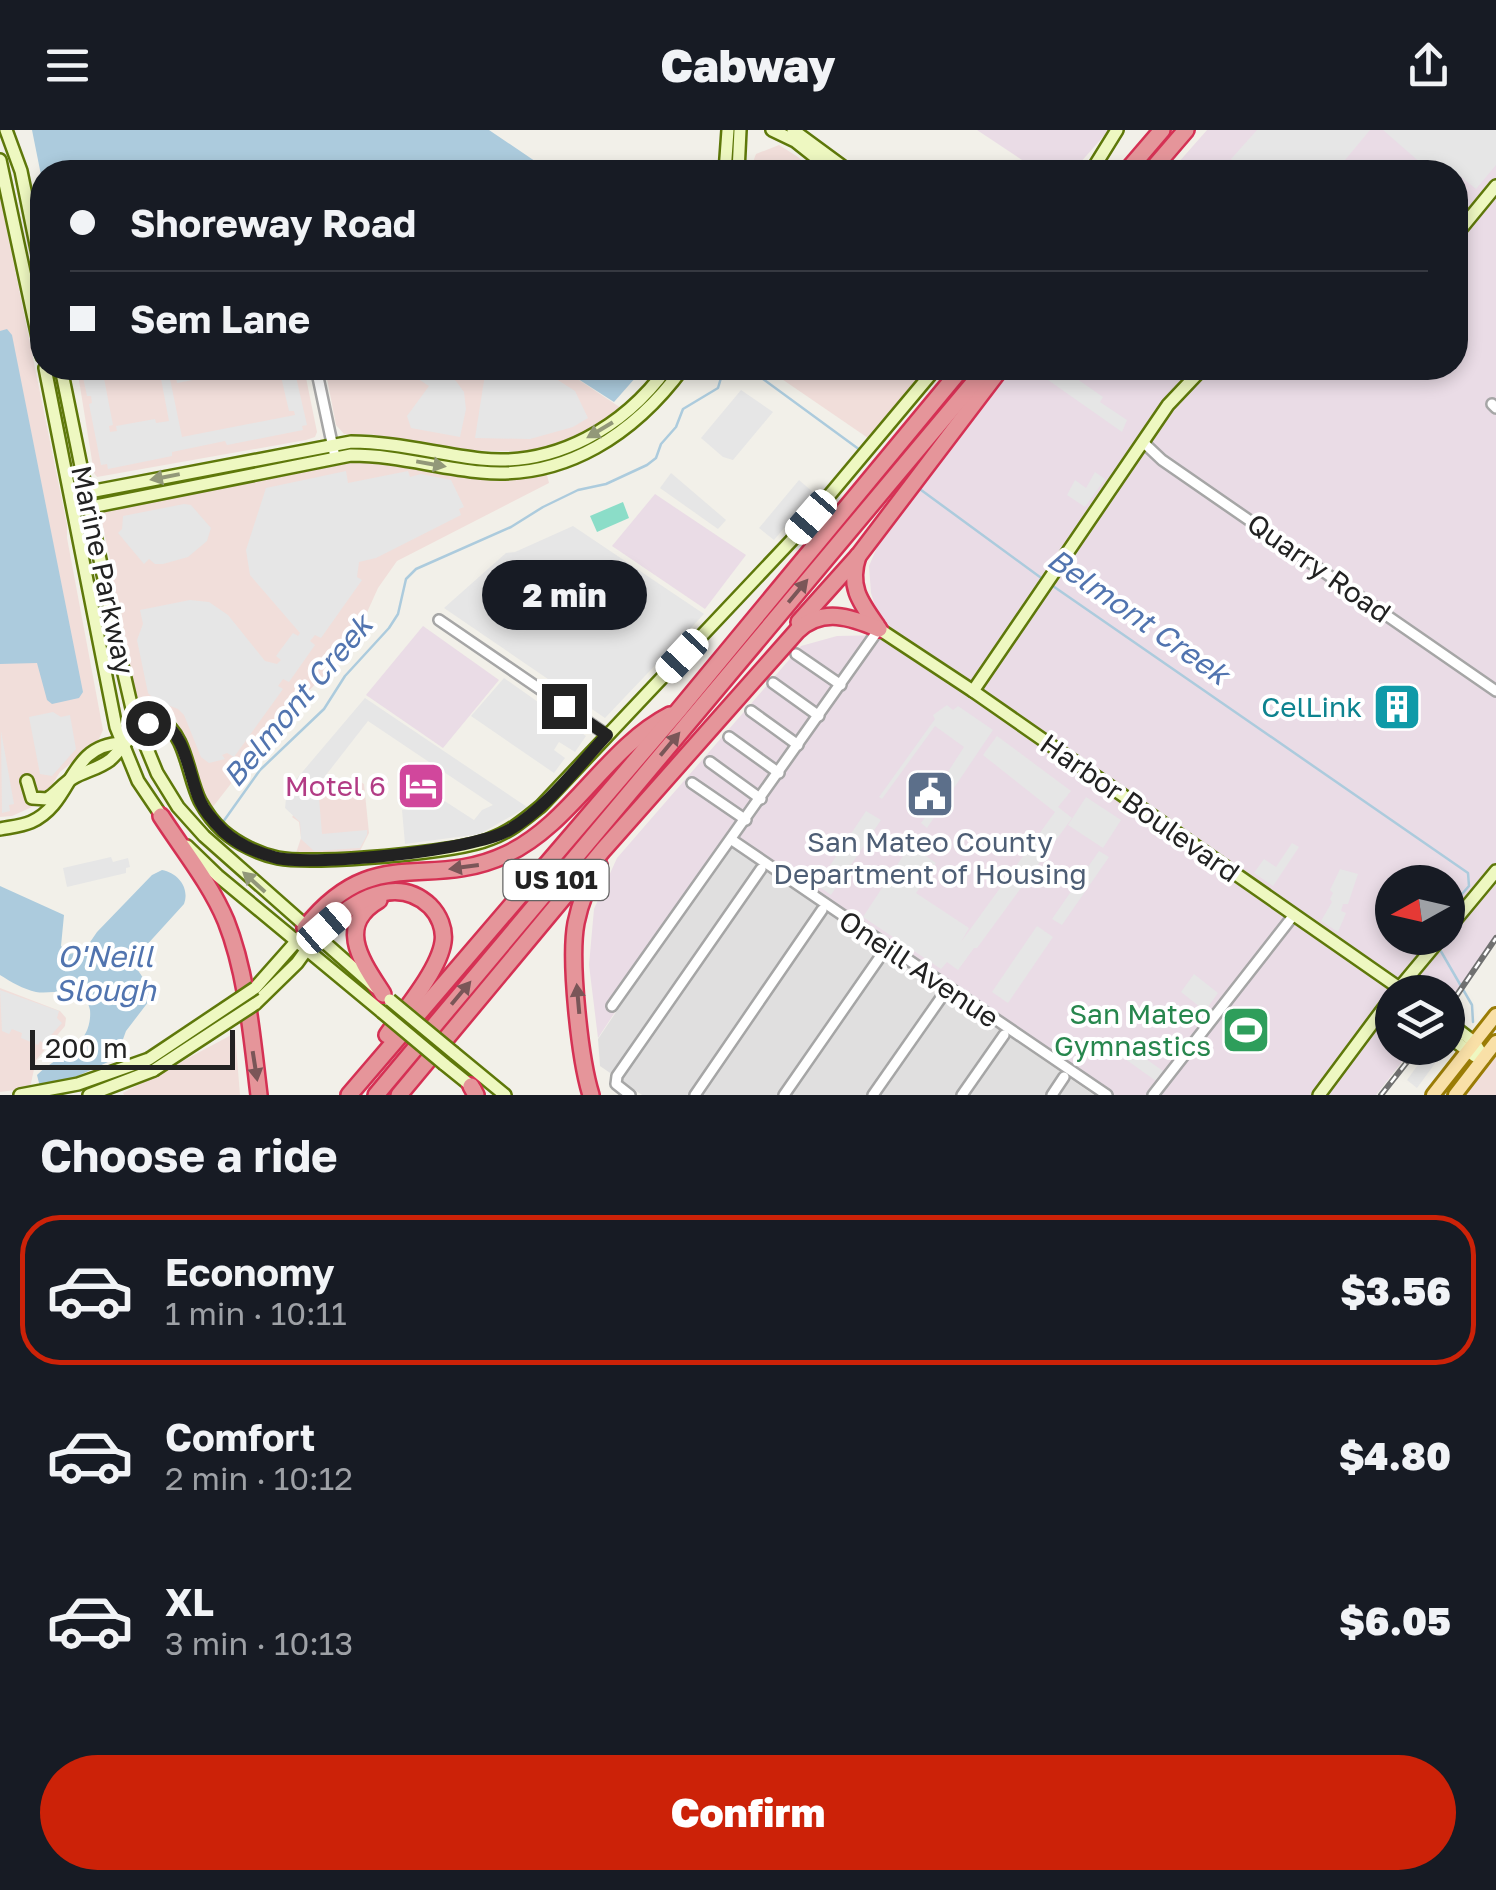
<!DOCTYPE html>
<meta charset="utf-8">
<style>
body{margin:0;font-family:"Golos Text",sans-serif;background:#242831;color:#f1f3f6;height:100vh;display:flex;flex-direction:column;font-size:38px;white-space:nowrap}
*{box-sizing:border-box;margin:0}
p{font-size:32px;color:#9ea1a6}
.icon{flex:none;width:55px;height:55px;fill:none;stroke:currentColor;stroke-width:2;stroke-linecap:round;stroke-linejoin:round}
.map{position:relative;height:965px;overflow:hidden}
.details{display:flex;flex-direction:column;background:#171b24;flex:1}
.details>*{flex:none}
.hud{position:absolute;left:30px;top:30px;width:1438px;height:220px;border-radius:40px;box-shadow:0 5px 15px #0003;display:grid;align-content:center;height:220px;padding:0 40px;background:#171b24}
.needle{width:65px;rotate:262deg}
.fabs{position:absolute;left:1375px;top:735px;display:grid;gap:20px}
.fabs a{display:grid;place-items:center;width:90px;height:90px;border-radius:50%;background:#171b24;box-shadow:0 5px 15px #0003;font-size:50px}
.scale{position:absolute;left:30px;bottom:25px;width:205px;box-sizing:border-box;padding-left:10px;border:5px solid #222;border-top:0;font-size:28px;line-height:35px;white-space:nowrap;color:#222;-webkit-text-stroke:8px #fff;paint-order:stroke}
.end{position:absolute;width:45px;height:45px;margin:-22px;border:12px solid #222;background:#fff;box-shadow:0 0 0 5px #fff}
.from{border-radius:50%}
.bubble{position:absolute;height:70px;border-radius:35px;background:#171b24;box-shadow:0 5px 15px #0003;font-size:32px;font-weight:800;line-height:70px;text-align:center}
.car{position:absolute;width:30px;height:60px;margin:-30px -15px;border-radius:12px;box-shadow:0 0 8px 2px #0007;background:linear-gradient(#fff 24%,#345 0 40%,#fff 0 76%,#345 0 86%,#fff 0)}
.hud b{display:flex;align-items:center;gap:35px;height:95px;font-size:38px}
.hud b+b{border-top:2px solid #363941}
.hud i{width:25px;height:25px;background:#f1f3f6}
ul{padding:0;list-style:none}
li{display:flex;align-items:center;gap:30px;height:150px;margin:0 20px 15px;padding:0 20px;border:5px solid transparent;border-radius:40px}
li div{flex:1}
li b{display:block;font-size:38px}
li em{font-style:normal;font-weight:800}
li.on{border-color:#cc2208}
li>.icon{width:90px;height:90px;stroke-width:1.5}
h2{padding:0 40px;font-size:45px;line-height:120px}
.cta{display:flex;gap:20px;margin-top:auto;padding:20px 40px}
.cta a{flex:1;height:115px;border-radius:60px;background:#cc2208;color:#fff;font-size:40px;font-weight:800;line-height:115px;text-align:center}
header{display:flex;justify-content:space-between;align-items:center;height:130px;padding:0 40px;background:#171b24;font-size:45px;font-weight:800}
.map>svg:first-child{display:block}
</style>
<header><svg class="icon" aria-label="menu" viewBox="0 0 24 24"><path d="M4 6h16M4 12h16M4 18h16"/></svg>Cabway<svg class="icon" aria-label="share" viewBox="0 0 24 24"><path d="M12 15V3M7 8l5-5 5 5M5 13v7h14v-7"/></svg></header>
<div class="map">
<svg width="1496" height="965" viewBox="0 0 1496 965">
<rect width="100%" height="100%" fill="#f2f0e9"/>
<!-- residential -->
<polygon fill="#e0dfdf" points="733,716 1094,965 642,965 600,936 598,909 675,794"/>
<!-- commercial -->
<g fill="#f1deda">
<polygon points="779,15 798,27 816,42 749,42 756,24"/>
<polygon points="0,66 67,395 67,408 103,600 97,613 60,642 41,673 12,686 0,687"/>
<polygon points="77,238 304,238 317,302 315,307 306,310 97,347 94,343"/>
<polygon points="325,238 561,238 624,280 587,305 536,322 454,320 370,304 344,304 336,295"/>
<polygon points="782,238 927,238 868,308 776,245"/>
<polygon points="352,329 546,341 549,353 397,431 378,458 351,518 283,587 212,678 203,662 175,586 168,581 147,580 139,576 127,528 121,478 115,471 112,456 112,439 101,387 104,379"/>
<polygon points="359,651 364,654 369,703 360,721 296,723 301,708 299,692 292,687 318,655"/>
<polygon points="0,858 60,881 66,888 65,896 36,930 30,958 0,962"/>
<polygon points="235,903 240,965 124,965 123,963"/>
<polygon points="1496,926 1496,965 1465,965"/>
</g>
<!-- industrial -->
<g fill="#eadce6" fill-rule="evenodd">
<polygon points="977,0 1109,0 1072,42 1040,42"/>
<path d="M1207,0H1496V804L1448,873V862H1392V918H1413L1376,965H1115L728,711L598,908L589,835L594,779L617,728L801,516L837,506L884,505L871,463L869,436L881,408L1012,238H1455V42H1170ZM1392,752H1448V808H1392Z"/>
<polygon points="655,364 746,425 705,479 612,416"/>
<polygon points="423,496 499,550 443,618 366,565"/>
</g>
<!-- pitch -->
<polygon fill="#8bddc8" points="623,372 629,388 597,402 590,386"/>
<!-- parking -->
<g fill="#e6e6e6">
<polygon points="1257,0 1370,0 1335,42 1248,42 1231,29"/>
<polygon points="1383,0 1496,0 1496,35 1476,59 1455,42 1431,42"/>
<polygon points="81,238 102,238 113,295 109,296 110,302 117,301 116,296 155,289 156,293 169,291 159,238 230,238 231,242 217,245 215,240 198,244 198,249 177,253 176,247 170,249 182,307 295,285 294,281 289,281 279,238 294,238 307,295 302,296 303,300 227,315 225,311 172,322 172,326 108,339 107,334 101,335 89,274 92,273 91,266 87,266"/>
<polygon points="401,238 435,238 456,251 464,262 466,279 460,307 411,298 407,286 429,256"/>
<polygon points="486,238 539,238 575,261 588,288 573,297 530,309 475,308"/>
<polygon points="1031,238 1054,238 1067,248 1070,244 1103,267 1100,272 1127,290 1122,302"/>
<polygon points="741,260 773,282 733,330 723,327 701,308"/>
<polygon points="346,341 348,353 408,341 410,347 421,344 451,350 464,377 459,379 461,385 376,428 359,432 357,447 362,450 321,508 315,505 310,511 315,515 289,552 283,549 278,556 283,559 234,627 227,623 222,625 225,629 209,633 201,627 184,585 178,579 155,570 148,563 137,510 143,494 140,480 190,470 209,472 228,485 265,531 277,534 281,530 276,526 293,503 298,506 300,503 250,445 246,420 266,358"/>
<polygon points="1095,342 1105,349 1085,377 1067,365 1075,350 1086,358"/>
<polygon points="671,343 726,390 718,399 660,358"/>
<polygon points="799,350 814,363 774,410 759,398"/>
<polygon points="184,374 191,375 211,398 207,411 188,427 163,434 155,434 149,429 144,434 118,403 122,399 123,386"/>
<polygon points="573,396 704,484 605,588 444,478 506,423 515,422"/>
<polygon points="504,548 586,606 575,622 559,612 554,620 565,628 554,643 471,586"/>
<polygon points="365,568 527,677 480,704 405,714 402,680 420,678 420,672 443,670 474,690 482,680 493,675 368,591 312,663 319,668 322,704 367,700 367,705 360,718 314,721 301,709 300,692 285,678 287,660"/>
<polygon points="947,575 953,580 958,576 993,600 927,698 921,693 944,661 941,659 944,648 964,617 935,596 882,669 879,667 935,589 933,585"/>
<polygon points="53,582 61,587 70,585 76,619 52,646 40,644 29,587"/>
<polygon points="1,601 14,674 9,675 10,681 2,683"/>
<polygon points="997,606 1071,661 1058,677 1072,688 977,818 974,818 958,840 947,832 941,839 863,787 905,723 912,727 917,720 936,733 916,763 969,798 961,812 1055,682 983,625"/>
<polygon points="1086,667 1121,690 1103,718 1068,695"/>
<polygon points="866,681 881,690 831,765 817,755"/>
<polygon points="1292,713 1299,717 1273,756 1254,743 1264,729 1276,737"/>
<polygon points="1099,721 1109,727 1062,795 1052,789"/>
<polygon points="111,727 113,732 128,728 130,737 126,738 126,743 67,757 63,738"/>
<polygon points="1340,739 1358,744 1348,774 1343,774 1341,781 1346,783 1338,802 1321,791 1332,772 1330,769 1333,763 1330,760"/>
<polygon points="1037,796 1053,807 1008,873 992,862"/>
<polygon points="1194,844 1218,863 1205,881 1181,862"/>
<polygon points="0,860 59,881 57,888 62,893 44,913 40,911 38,915 21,908 22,903 12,899 9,904 2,901"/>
<polygon points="1118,909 1163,941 1156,951 1111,919"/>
<polygon points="1430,918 1444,921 1417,958 1407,950"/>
</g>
<!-- water -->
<g fill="#accbdd">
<polygon points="32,0 489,0 551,42 42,42 42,50"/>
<polygon points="7,199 12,205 83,562 79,568 52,574 47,570 37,533 0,534 0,201"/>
<polygon points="561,238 644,238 614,272"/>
<path d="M162,740C178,743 190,758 184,774L144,818L137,839L152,861V867L126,901L118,923L108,932L69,950L40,957L37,945C50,932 69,924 81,910C88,902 91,891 90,880C85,852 55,865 36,862C23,859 11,852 0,845V756L64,785L61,816L69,824L84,821L97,802L152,745Z"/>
</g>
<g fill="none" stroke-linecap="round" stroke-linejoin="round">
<!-- stream -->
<g stroke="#accbdd" stroke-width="2.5">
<polyline points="748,238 860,320"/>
<polyline points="917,357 1044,450"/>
<polyline points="1050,454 1468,743 1469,756 1448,780"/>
<polyline points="223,692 260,640 324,579 345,546 389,498 398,484 406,449 416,439 511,397 543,377 578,360 606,354 647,335 656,328 661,314 676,297 683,279 718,258 724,238"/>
<polyline points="1439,818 1472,875 1473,892"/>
</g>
<!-- street casing -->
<g stroke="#a6a6a6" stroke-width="14">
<g id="street">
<polyline points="316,238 335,327"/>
<polyline points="1492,274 1496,278"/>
<polyline points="1144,313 1162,330 1496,561"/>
<polyline points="439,490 607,605"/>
<polyline points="796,524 841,555"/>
<polyline points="773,553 819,586"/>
<polyline points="751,581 798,615"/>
<polyline points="729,607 779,643"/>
<polyline points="710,632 761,669"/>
<polyline points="692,653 746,690"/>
<polyline points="732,710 1107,965"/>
<polyline points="612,876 879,499"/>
<polyline points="630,965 616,954 617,946 761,739"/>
<polyline points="695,965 822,780"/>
<polyline points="784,965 882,824"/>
<polyline points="873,965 943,865"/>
<polyline points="962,965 1004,905"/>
<polyline points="1052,965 1064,947"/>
<polyline points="1153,965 1293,786"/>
</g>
</g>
<!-- secondary casing -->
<g stroke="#5e780a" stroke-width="16">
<g id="secondary">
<polyline points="6,0 21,41 42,144"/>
<polyline points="772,0 795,11 834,42"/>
<polyline points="793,0 850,42"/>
<polyline points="0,30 42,226"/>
<polyline points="725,42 728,0"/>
<polyline points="738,42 740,0"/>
<polyline points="1091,42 1117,0"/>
<polyline points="1455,106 1496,56"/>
<polyline points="45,238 116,597 138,651 165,691"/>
<polyline points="61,238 118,518 134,587 157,643 178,677 204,706 376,858"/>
<path d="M84,363L351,312C395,312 437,324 481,329C556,337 624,297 667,238"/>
<path d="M86,378L351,325C396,325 437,338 481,342C566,350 635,303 683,238"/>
<polyline points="879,499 973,561 1405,862"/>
<polyline points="973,561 1168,275 1203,238"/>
<path d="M27,651L32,668L47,669C57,663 63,653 73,648C85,641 98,639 110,630C127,615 134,593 161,591C186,603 188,648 200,671C206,682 214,693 223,701C238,714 259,724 278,728C313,735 457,723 490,709C510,702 525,689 541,676L791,411L936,238"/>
<path d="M0,699C10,697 22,696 31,692C74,673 67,615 122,613"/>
<polyline points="187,716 218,746 382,882"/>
<polyline points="1448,799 1496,741"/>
<polyline points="255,858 301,806"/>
<polyline points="1396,862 1441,808"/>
<polyline points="255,874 297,833 310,815"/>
<polyline points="1448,892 1474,912 1484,928"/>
<polyline points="1448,906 1475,926"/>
<polyline points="454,923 505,965"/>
<polyline points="444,934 475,959"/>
<polyline points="20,965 78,954 149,929"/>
<polyline points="89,965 154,940"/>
<polyline points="1319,965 1392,867"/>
</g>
</g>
<!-- primary casing -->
<g stroke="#9a7c06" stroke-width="18">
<g id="primary">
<polyline points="1433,965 1496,885"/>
<polyline points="1455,965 1496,912"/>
</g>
</g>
<!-- highway casing -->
<g stroke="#d53154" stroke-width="20">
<g id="highway">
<polyline points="1126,42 1162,0"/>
<polyline points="1150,42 1186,0"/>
<path d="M858,426C848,456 860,472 877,496"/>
<polyline points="799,492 859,425 1001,238"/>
<path d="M161,686C183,720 210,753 226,791C247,844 252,908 259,965"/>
<path d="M379,770C334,796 364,834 383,864"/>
<path d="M305,798C374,711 427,762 507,724C572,693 606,618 670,585"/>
<path d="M315,807C343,779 392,740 430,776C439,785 445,799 443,812C439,840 404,881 387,905"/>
<polyline points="471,956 476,965"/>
<polyline points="349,965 678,581 962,238"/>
<polyline points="376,965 986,238"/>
<path d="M399,965L603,720L797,501C822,477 851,487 879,499"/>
<path d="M591,965C580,930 569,830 576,793C580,773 588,753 599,735"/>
</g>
</g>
<!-- street -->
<use href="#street" stroke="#fff" stroke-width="9"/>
<!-- secondary -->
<use href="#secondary" stroke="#eef8c1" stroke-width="11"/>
<!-- primary -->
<use href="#primary" stroke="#f9e0a7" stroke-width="12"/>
<!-- highway -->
<use href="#highway" stroke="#e5959a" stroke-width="15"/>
<!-- rail casing -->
<g stroke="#707070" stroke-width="6">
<g id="rail">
<polyline points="1448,878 1496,808"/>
<polyline points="1381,965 1418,918"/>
</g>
</g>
<!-- rail -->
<use href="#rail" stroke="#fff" stroke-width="2.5" stroke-dasharray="8" stroke-linecap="butt"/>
<!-- secondary-bridge casing -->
<g stroke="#5e780a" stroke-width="16" stroke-linecap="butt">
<g id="secondary-bridge">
<polyline points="390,870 454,923"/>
<polyline points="382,882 444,934"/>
<polyline points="149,929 255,858"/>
<polyline points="154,940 255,874"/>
</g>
</g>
<!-- secondary-bridge -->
<use href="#secondary-bridge" stroke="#eef8c1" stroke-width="11"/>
</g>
<!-- one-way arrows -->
<defs><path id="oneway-solid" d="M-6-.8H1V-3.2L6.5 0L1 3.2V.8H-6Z" transform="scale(2.5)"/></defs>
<g fill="#929879">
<use href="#oneway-solid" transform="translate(600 300) rotate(149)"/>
<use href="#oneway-solid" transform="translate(431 334) rotate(10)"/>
<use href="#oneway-solid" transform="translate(165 347) rotate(169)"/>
<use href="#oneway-solid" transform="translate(254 752) rotate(-138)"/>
</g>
<g fill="#7a5658">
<use href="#oneway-solid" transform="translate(798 461) rotate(-50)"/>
<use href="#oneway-solid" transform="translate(670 614) rotate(-50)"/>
<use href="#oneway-solid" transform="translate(464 737) rotate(172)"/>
<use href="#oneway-solid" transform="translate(461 863) rotate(-50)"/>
<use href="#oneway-solid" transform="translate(578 869) rotate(-95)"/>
<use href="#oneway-solid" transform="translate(255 936) rotate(81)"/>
</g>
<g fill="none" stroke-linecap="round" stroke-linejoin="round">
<!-- route -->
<path stroke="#222" stroke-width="12" d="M148,593L160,591C186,603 189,647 200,671C205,682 214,692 223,701C237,714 258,723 277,728C318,736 473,721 509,700C547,678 577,637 607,605L564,576"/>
</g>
<!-- icons -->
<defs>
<g id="building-square" transform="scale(2.5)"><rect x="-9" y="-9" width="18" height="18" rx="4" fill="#0f9aa8" stroke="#fff"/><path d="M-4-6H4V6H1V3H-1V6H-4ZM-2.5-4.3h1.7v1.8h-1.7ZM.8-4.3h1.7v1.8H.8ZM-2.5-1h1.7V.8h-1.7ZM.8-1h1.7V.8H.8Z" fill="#fff"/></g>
<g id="hotel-square" transform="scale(2.5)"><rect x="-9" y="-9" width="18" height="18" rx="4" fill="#d1479c" stroke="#fff"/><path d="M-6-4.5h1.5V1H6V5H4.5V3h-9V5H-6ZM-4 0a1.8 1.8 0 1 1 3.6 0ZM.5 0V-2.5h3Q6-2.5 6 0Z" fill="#fff"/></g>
<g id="civic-square" transform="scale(2.5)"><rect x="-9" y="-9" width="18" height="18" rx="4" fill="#5c6f8a" stroke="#fff"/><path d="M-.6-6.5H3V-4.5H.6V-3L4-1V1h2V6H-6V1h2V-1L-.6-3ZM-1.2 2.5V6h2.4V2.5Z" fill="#fff"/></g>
<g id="stadium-square" transform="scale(2.5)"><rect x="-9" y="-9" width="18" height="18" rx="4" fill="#2e9e5b" stroke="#fff"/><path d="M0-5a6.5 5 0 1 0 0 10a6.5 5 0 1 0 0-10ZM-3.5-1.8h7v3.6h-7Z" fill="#fff"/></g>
</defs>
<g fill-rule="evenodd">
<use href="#building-square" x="1397" y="577"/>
<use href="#hotel-square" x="421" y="656"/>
<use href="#civic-square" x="930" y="664"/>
<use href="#stadium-square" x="1246" y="900"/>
</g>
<g text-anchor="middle" stroke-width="8" stroke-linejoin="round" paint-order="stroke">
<!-- shield labels -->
<rect fill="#fff" stroke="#646464" stroke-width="2.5" x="503.5" y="730" width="105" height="40" rx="8"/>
<g font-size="25" font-weight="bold" fill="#222">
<text x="556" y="759">US 101</text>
</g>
<!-- street labels -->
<g font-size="28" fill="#222" stroke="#fff">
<text transform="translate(1319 438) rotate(35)" y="10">Quarry Road</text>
<text transform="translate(103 440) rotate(78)" y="10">Marine Parkway</text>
<text transform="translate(1140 678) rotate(35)" y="10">Harbor Boulevard</text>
<text transform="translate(919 839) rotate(34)" y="10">Oneill Avenue</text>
</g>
<!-- culture labels -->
<g font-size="28" fill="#0d838f" stroke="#fff" text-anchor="end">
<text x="1362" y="587">CelLink</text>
</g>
<!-- hotel labels -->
<g font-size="28" fill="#b23c85" stroke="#fff" text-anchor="end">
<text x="386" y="666">Motel 6</text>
</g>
<!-- service labels -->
<g font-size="28" fill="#4e5e75" stroke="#fff">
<text x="930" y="722">San Mateo County<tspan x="930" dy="32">Department of Housing</tspan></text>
</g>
<!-- leisure labels -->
<g font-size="28" fill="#27864d" stroke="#fff" text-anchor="end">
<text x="1211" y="894">San Mateo<tspan x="1211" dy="32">Gymnastics</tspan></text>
</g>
<!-- water labels -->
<g font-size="30" font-style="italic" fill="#5174af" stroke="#fff">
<text transform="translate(1138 487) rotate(35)" y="10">Belmont Creek</text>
<text transform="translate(298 571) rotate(-50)" y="10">Belmont Creek</text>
<text x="105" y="837">O'Neill<tspan x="105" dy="34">Slough</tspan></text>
</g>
</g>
</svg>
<div class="fabs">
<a><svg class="needle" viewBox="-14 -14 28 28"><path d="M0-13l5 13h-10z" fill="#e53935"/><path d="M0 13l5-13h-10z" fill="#9ea1a6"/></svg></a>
<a><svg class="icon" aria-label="layers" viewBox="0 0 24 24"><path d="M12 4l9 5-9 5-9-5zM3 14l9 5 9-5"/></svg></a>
</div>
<div class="scale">200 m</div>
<i class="end from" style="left:148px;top:593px"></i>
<i class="end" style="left:564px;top:576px"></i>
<div class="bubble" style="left:482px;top:430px;width:165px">2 min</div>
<i class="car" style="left:811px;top:387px;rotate:221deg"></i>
<i class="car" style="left:682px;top:526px;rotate:223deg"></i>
<i class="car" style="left:324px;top:798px;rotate:49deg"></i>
<div class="hud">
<b><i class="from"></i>Shoreway Road</b>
<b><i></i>Sem Lane</b>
</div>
</div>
<section class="details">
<h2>Choose a ride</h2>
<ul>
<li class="on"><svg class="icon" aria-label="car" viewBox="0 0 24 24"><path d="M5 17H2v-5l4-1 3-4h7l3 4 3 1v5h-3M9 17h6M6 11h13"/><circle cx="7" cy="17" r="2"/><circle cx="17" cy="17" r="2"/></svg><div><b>Economy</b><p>1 min · 10:11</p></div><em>$3.56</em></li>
<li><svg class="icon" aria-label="car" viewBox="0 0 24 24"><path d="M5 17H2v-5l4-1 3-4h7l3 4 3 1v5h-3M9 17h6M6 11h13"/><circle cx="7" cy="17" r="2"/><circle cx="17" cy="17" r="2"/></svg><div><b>Comfort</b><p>2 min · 10:12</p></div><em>$4.80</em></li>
<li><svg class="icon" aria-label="car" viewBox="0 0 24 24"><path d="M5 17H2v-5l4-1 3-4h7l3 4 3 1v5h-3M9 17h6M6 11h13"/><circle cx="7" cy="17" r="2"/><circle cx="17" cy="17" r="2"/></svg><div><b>XL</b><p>3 min · 10:13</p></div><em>$6.05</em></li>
</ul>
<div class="cta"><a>Confirm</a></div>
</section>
